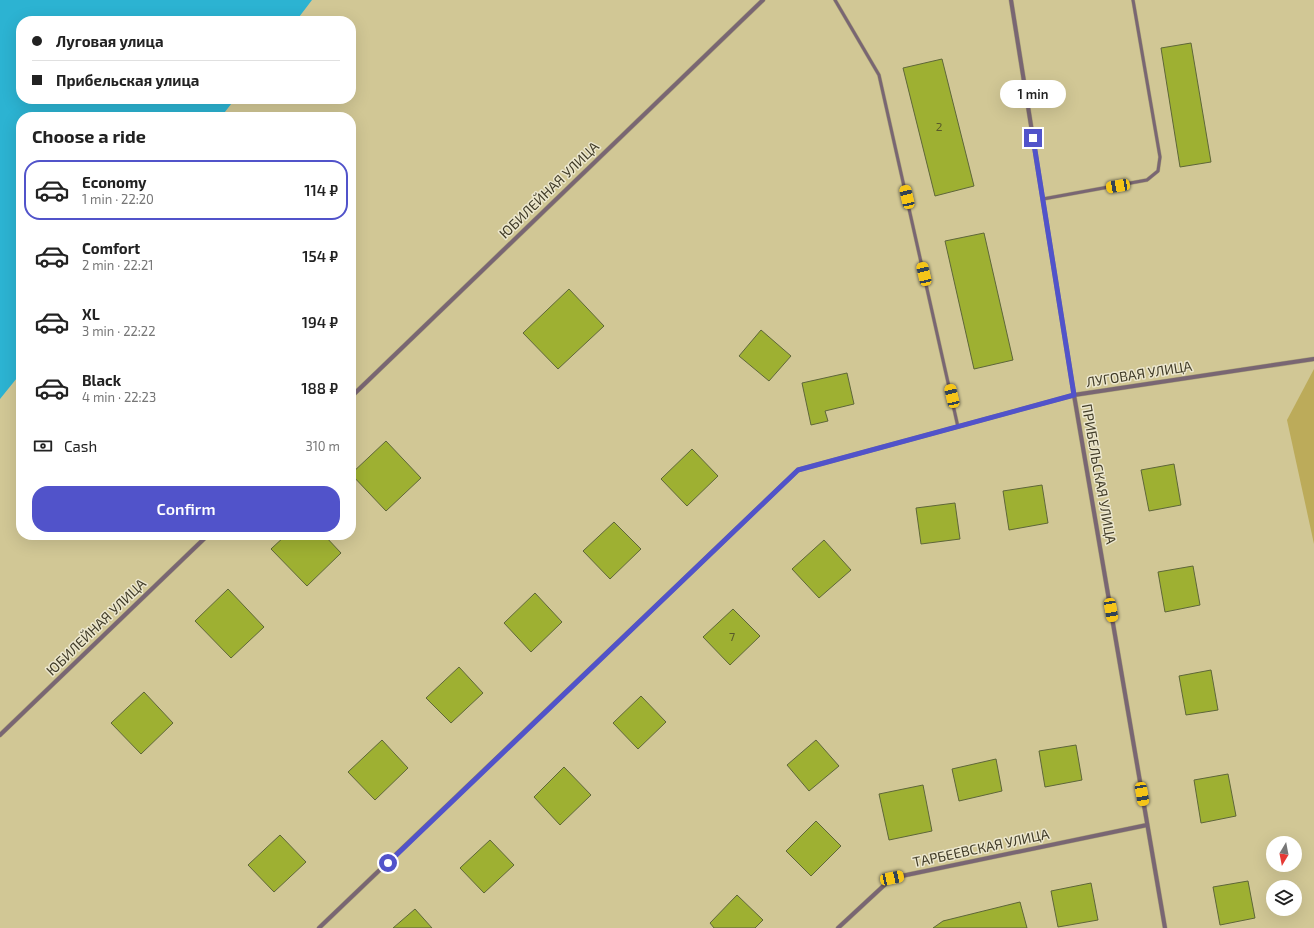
<!DOCTYPE html>
<meta charset="utf-8">
<style>
body{margin:0;font-family:"Exo 2",sans-serif;background:#f2f2f2;color:#222;height:100vh;display:flex;flex-direction:column;font-size:15px;white-space:nowrap}
*{box-sizing:border-box;margin:0}
p{font-size:13px;color:#767676}
.icon{flex:none;width:22px;height:22px;fill:none;stroke:currentColor;stroke-width:2;stroke-linecap:round;stroke-linejoin:round}
.map{position:relative;flex:1;overflow:hidden}
.panel{position:absolute;left:16px;top:112px;width:340px;height:428px;display:flex;flex-direction:column;background:#fff;border-radius:16px;box-shadow:0 4px 16px #0002}
.panel>*{flex:none}
.banner{position:absolute;left:16px;top:16px;width:340px;height:88px;border-radius:16px;box-shadow:0 4px 16px #0002;display:grid;align-content:center;height:88px;padding:0 16px;background:#fff}
.needle{width:26px;rotate:190deg}
.controls{position:absolute;left:1266px;top:836px;display:grid;gap:8px}
.controls a{display:grid;place-items:center;width:36px;height:36px;border-radius:50%;background:#fff;box-shadow:0 4px 16px #0002;font-size:20px}
.end{position:absolute;width:18px;height:18px;margin:-9px;border:5px solid #5153ca;background:#fff;box-shadow:0 0 0 2px #fff}
.from{border-radius:50%}
.bubble{position:absolute;height:28px;border-radius:14px;background:#fff;box-shadow:0 4px 16px #0002;font-size:13px;font-weight:600;line-height:28px;text-align:center}
.car{position:absolute;width:12px;height:24px;margin:-12px -6px;border-radius:5px;box-shadow:0 0 3px 1px #0007;background:linear-gradient(#f5c518 24%,#345 0 40%,#f5c518 0 76%,#345 0 86%,#f5c518 0)}
.banner b{display:flex;align-items:center;gap:14px;height:38px;font-size:15px}
.banner b+b{border-top:1px solid #e0e0e0}
.banner i{width:10px;height:10px;background:#222}
ul{padding:0;list-style:none}
li{display:flex;align-items:center;gap:12px;height:60px;margin:0 8px 6px;padding:0 8px;border:2px solid transparent;border-radius:16px}
li div{flex:1}
li b{display:block;font-size:15px}
li em{font-style:normal;font-weight:600}
li.selected{border-color:#5153ca}
li>.icon{width:36px;height:36px;stroke-width:1.5}
h2{padding:0 16px;font-size:18px;line-height:48px}
.pay{display:flex;align-items:center;gap:10px;height:44px;padding:0 16px;font-size:15px}
.pay p{margin-inline-start:auto}
.cta{display:flex;gap:8px;margin-top:auto;padding:8px 16px}
.cta a{flex:1;height:46px;border-radius:16px;background:#5153ca;color:#fff;font-size:16px;font-weight:600;line-height:46px;text-align:center}
.map>svg:first-child{display:block}
</style>
<div class="map">
<svg width="1314" height="928" viewBox="0 0 1314 928">
<rect width="100%" height="100%" fill="#d1c795"/>
<!-- green -->
<polygon fill="#bcab5a" points="1314,369 1314,544 1287,420"/>
<!-- water -->
<polygon fill="#2cb3d2" points="0,0 312,0 296,21 21,21 21,99 235,99 221,117 21,117 21,373 0,399"/>
<!-- building -->
<g fill="#9eb032" stroke="#5e6639">
<polygon points="1191,43 1211,162 1180,167 1161,48"/>
<polygon points="942,59 974,186 935,196 903,68"/>
<polygon points="984,233 1013,360 974,369 945,241"/>
<polygon points="569,289 604,326 558,369 523,333"/>
<polygon points="761,330 791,356 769,381 739,356"/>
<polygon points="847,373 854,404 825,411 828,421 811,425 802,383"/>
<polygon points="386,441 421,478 386,511 351,474"/>
<polygon points="692,449 718,476 687,506 661,479"/>
<polygon points="1174,464 1181,505 1149,511 1141,470"/>
<polygon points="1042,485 1048,523 1009,530 1003,491"/>
<polygon points="955,503 960,539 921,544 916,508"/>
<polygon points="614,522 641,549 610,579 583,551"/>
<polygon points="286,535 324,535 341,553 307,586 271,549"/>
<polygon points="824,540 851,570 819,598 792,569"/>
<polygon points="1193,566 1200,605 1165,612 1158,572"/>
<polygon points="228,589 264,627 231,658 195,621"/>
<polygon points="535,593 562,622 531,652 504,623"/>
<polygon points="733,609 760,636 730,665 703,637"/>
<polygon points="459,667 483,693 451,723 426,698"/>
<polygon points="1211,670 1218,710 1186,715 1179,676"/>
<polygon points="144,692 173,723 141,754 111,723"/>
<polygon points="641,696 666,722 638,749 613,723"/>
<polygon points="382,740 408,768 375,800 348,772"/>
<polygon points="816,740 839,766 809,791 787,765"/>
<polygon points="1076,745 1082,780 1045,787 1039,751"/>
<polygon points="996,759 1002,791 959,801 952,769"/>
<polygon points="564,767 591,795 560,825 534,797"/>
<polygon points="1228,774 1236,816 1201,823 1194,780"/>
<polygon points="923,785 932,831 889,840 879,794"/>
<polygon points="816,821 841,846 811,876 786,851"/>
<polygon points="280,835 306,862 274,892 248,865"/>
<polygon points="490,840 514,865 484,893 460,868"/>
<polygon points="1248,881 1255,918 1220,925 1213,887"/>
<polygon points="1091,883 1098,920 1058,927 1051,891"/>
<polygon points="737,895 763,920 755,928 714,928 710,923"/>
<polygon points="1020,902 1027,928 933,928 943,921"/>
<polygon points="415,909 432,928 393,928"/>
</g>
<g fill="none" stroke-linecap="round" stroke-linejoin="round">
<!-- lane casing -->
<g stroke="#aea67b" stroke-width="4">
<g id="lane">
<polyline points="835,0 879,75 958,427"/>
<polyline points="1043,199 1147,180 1158,171 1160,157 1133,0"/>
</g>
</g>
<!-- street casing -->
<g stroke="#aea67b" stroke-width="5">
<g id="street">
<polyline points="1011,0 1074,395 1165,928"/>
<polyline points="351,397 763,0"/>
<polyline points="0,735 208,535"/>
<polyline points="319,928 798,470 1074,395 1314,359"/>
<polyline points="838,928 892,878 1147,825"/>
</g>
</g>
<!-- lane -->
<use href="#lane" stroke="#796673" stroke-width="3"/>
<!-- street -->
<use href="#street" stroke="#796673" stroke-width="4"/>
</g>
<g fill="none" stroke-linecap="round" stroke-linejoin="round">
<!-- route -->
<polyline stroke="#5153ca" stroke-width="5" points="388,863 798,470 1074,395 1033,138"/>
</g>
<g text-anchor="middle" stroke-width="3" stroke-linejoin="round" paint-order="stroke">
<!-- number labels -->
<g font-size="12" fill="#58592a">
<text x="939" y="131">2</text>
<text x="732" y="641">7</text>
</g>
<!-- street labels -->
<g font-size="14" fill="#413c28" stroke="#ece7ce">
<text transform="translate(549 190) rotate(-44)" y="5">ЮБИЛЕЙНАЯ УЛИЦА</text>
<text transform="translate(1139 374) rotate(-9)" y="5">ЛУГОВАЯ УЛИЦА</text>
<text transform="translate(1099 474) rotate(80)" y="5">ПРИБЕЛЬСКАЯ УЛИЦА</text>
<text transform="translate(96 627) rotate(-44)" y="5">ЮБИЛЕЙНАЯ УЛИЦА</text>
<text transform="translate(981 848) rotate(-12)" y="5">ТАРБЕЕВСКАЯ УЛИЦА</text>
</g>
</g>
</svg>
<div class="controls">
<a><svg class="needle" viewBox="-14 -14 28 28"><path d="M0-13l5 13h-10z" fill="#e53935"/><path d="M0 13l5-13h-10z" fill="#767676"/></svg></a>
<a><svg class="icon" aria-label="layers" viewBox="0 0 24 24"><path d="M12 4l9 5-9 5-9-5zM3 14l9 5 9-5"/></svg></a>
</div>
<i class="end from" style="left:388px;top:863px"></i>
<i class="end" style="left:1033px;top:138px"></i>
<div class="bubble" style="left:1000px;top:80px;width:66px">1 min</div>
<i class="car" style="left:1118px;top:186px;rotate:260deg"></i>
<i class="car" style="left:907px;top:197px;rotate:347deg"></i>
<i class="car" style="left:924px;top:274px;rotate:347deg"></i>
<i class="car" style="left:952px;top:396px;rotate:347deg"></i>
<i class="car" style="left:1111px;top:610px;rotate:170deg"></i>
<i class="car" style="left:1142px;top:794px;rotate:170deg"></i>
<i class="car" style="left:892px;top:878px;rotate:78deg"></i>
<div class="banner">
<b><i class="from"></i>Луговая улица</b>
<b><i></i>Прибельская улица</b>
</div>
<section class="panel">
<h2>Choose a ride</h2>
<ul>
<li class="selected"><svg class="icon" aria-label="car" viewBox="0 0 24 24"><path d="M5 17H2v-5l4-1 3-4h7l3 4 3 1v5h-3M9 17h6M6 11h13"/><circle cx="7" cy="17" r="2"/><circle cx="17" cy="17" r="2"/></svg><div><b>Economy</b><p>1 min · 22:20</p></div><em>114 ₽</em></li>
<li><svg class="icon" aria-label="car" viewBox="0 0 24 24"><path d="M5 17H2v-5l4-1 3-4h7l3 4 3 1v5h-3M9 17h6M6 11h13"/><circle cx="7" cy="17" r="2"/><circle cx="17" cy="17" r="2"/></svg><div><b>Comfort</b><p>2 min · 22:21</p></div><em>154 ₽</em></li>
<li><svg class="icon" aria-label="car" viewBox="0 0 24 24"><path d="M5 17H2v-5l4-1 3-4h7l3 4 3 1v5h-3M9 17h6M6 11h13"/><circle cx="7" cy="17" r="2"/><circle cx="17" cy="17" r="2"/></svg><div><b>XL</b><p>3 min · 22:22</p></div><em>194 ₽</em></li>
<li><svg class="icon" aria-label="car" viewBox="0 0 24 24"><path d="M5 17H2v-5l4-1 3-4h7l3 4 3 1v5h-3M9 17h6M6 11h13"/><circle cx="7" cy="17" r="2"/><circle cx="17" cy="17" r="2"/></svg><div><b>Black</b><p>4 min · 22:23</p></div><em>188 ₽</em></li>
</ul>
<div class="pay"><svg class="icon" aria-label="cash" viewBox="0 0 24 24"><path d="M3 7h18v10H3z"/><circle cx="12" cy="12" r="2"/></svg>Cash<p>310 m</p></div>
<div class="cta"><a>Confirm</a></div>
</section>
</div>
